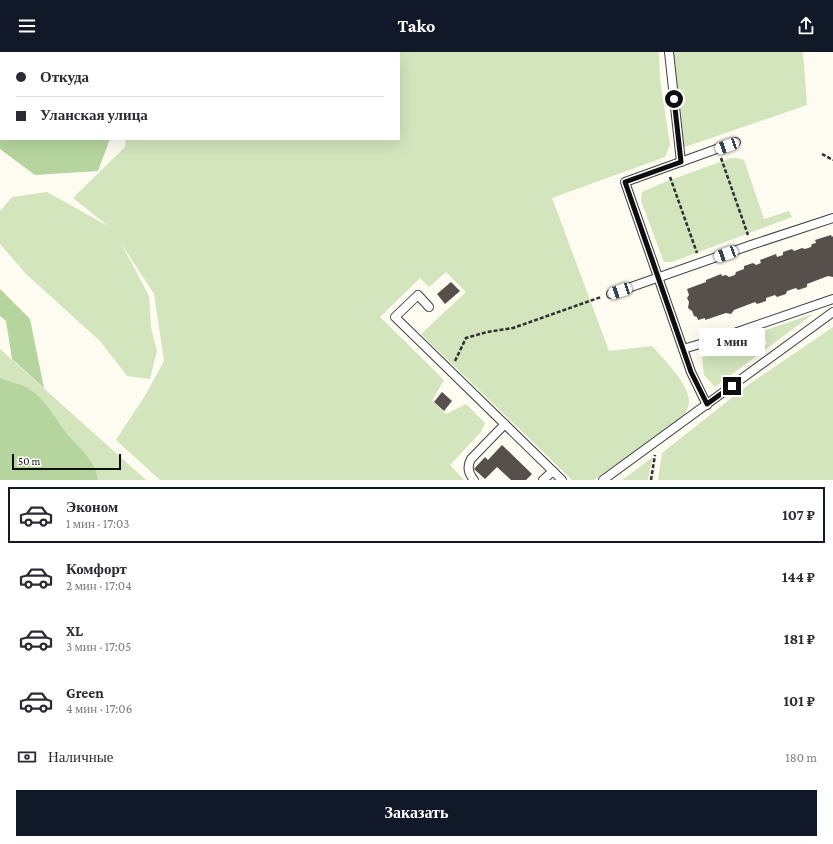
<!DOCTYPE html>
<html lang="ru">
<meta charset="utf-8">
<style>
body{margin:0;font-family:"Crimson Pro",serif;background:#f7f7f7;color:#2b2b33;height:100vh;display:flex;flex-direction:column;font-size:15px;white-space:nowrap}
*{box-sizing:border-box;margin:0}
p{font-size:13px;color:#7c7c81}
.icon{flex:none;width:22px;height:22px;fill:none;stroke:currentColor;stroke-width:2;stroke-linecap:round;stroke-linejoin:round}
.map{position:relative;height:428px;overflow:hidden}
.sheet{display:flex;flex-direction:column;background:#fff;flex:1}
.sheet>*{flex:none}
.hud{position:absolute;left:0px;top:0px;width:400px;height:88px;box-shadow:0 4px 16px #0002;display:grid;align-content:center;height:88px;padding:0 16px;background:#fff}
.scale{position:absolute;left:12px;bottom:10px;width:109px;box-sizing:border-box;padding-left:4px;border:2px solid #0e0e0e;border-top:0;font-size:11px;line-height:14px;white-space:nowrap;color:#0e0e0e;-webkit-text-stroke:3px #fff;paint-order:stroke}
.end{position:absolute;width:18px;height:18px;margin:-9px;border:5px solid #0e0e0e;background:#fff;box-shadow:0 0 0 2px #fff}
.from{border-radius:50%}
.bubble{position:absolute;height:28px;border-radius:0px;background:#fff;box-shadow:0 4px 16px #0002;font-size:13px;font-weight:700;line-height:28px;text-align:center}
.car{position:absolute;width:12px;height:24px;margin:-12px -6px;border-radius:5px;box-shadow:0 0 3px 1px #0007;background:linear-gradient(#fff 24%,#345 0 40%,#fff 0 76%,#345 0 86%,#fff 0)}
.hud b{display:flex;align-items:center;gap:14px;height:38px;font-size:15px}
.hud b+b{border-top:1px solid #e1e1e2}
.hud i{width:10px;height:10px;background:#2b2b33}
ul{padding:7px 0 0;list-style:none}
li{display:flex;align-items:center;gap:12px;height:56px;margin:0 8px 6px;padding:0 8px;border:2px solid transparent;border-radius:0px}
li div{flex:1}
li b{display:block;font-size:15px}
li em{font-style:normal;font-weight:700}
li.active{border-color:#111827}
li>.icon{width:36px;height:36px;stroke-width:1.5}
.pay{display:flex;align-items:center;gap:10px;height:44px;padding:0 16px;font-size:15px}
.pay p{margin-inline-start:auto}
.cta{display:flex;gap:8px;margin-top:auto;padding:8px 16px}
.cta a{flex:1;height:46px;border-radius:0px;background:#111827;color:#fff;font-size:16px;font-weight:700;line-height:46px;text-align:center}
header{display:flex;justify-content:space-between;align-items:center;height:52px;padding:0 16px;background:#111827;color:#fff;font-size:18px;font-weight:700}
.map>svg:first-child{display:block}
</style>
<header><svg class="icon" aria-label="menu" viewBox="0 0 24 24"><path d="M4 6h16M4 12h16M4 18h16"/></svg>Tako<svg class="icon" aria-label="share" viewBox="0 0 24 24"><path d="M12 15V3M7 8l5-5 5 5M5 13v7h14v-7"/></svg></header>
<div class="map">
<svg width="833" height="428" viewBox="0 0 833 428">
<rect width="100%" height="100%" fill="#fefbf1"/>
<!-- green -->
<g fill="#d2e5bd">
<path d="M152,0H659L660,27L670,93L665,105L552,146L609,299L652,294C664,308 695,337 688,355C686,363 679,367 674,372L594,428H572L421,282L466,240L446,220L429,235L420,226L380,265L444,328L432,349L446,362L466,352L485,371L481,380L450,413L464,428H160L116,388L146,342L164,309L154,242L121,191L149,244L151,275L157,299L150,327L127,324L100,289L26,222L0,192V159L12,145L47,140L108,174L73,146L125,95L126,87H399V1H151Z"/>
<polygon points="672,0 803,0 807,53 682,96"/>
<polygon points="731,106 737,106 744,108 764,167 789,159 792,165 672,210 664,210 641,149 642,140 665,130"/>
<polygon points="813,262 715,335 704,323 702,306 706,302 726,295 732,304 767,292 763,279"/>
<polygon points="833,275 833,428 658,428 662,401 748,333"/>
<path d="M0,297L146,428H98C96,408 80,397 68,383C55,366 46,346 26,335C18,331 8,329 0,326Z"/>
<polygon points="653,405 648,428 622,428"/>
</g>
<!-- forest -->
<g fill="#b6d59e">
<polygon points="0,0 146,0 1,1 1,87 110,87 98,119 35,123 0,97"/>
<polygon points="0,237 30,267 44,336 12,307 6,269 0,264"/>
<path d="M0,326C8,329 18,331 26,335C46,346 55,366 68,383C80,397 96,408 98,428H0Z"/>
</g>
<!-- building -->
<g fill="#564f4b">
<polygon points="831,183 832,185 833,184 833,225 828,224 807,232 807,235 798,238 796,236 787,239 786,242 777,245 775,243 766,246 766,249 757,252 755,250 734,258 731,262 726,261 705,268 705,266 698,268 697,265 694,264 692,259 688,256 689,250 687,246 689,243 687,237 706,230 706,228 721,222 722,224 726,223 729,225 735,223 736,220 744,217 744,214 753,211 756,213 761,211 760,208 776,202 777,205 783,203 783,200 792,197 794,199 802,196 805,197 811,195 812,192 816,191 815,188"/>
<polygon points="451,230 460,239 445,252 437,242"/>
<polygon points="442,340 452,349 444,359 434,350"/>
<polygon points="502,393 532,422 526,428 511,428 497,415 485,427 474,417 485,405 488,408"/>
</g>
<g fill="none" stroke-linecap="round" stroke-linejoin="round">
<!-- lane casing -->
<g stroke="#414141" stroke-width="10">
<g id="lane">
<polyline points="669,0 681,110"/>
<polyline points="611,242 751,193 833,166"/>
<polyline points="429,255 418,243 395,265 562,428"/>
<polyline points="683,297 717,287 833,247"/>
<polyline points="707,353 691,320 625,130 736,90"/>
<path d="M474,428C468,421 467,414 471,407L505,372"/>
<polyline points="543,428 553,419"/>
<polyline points="603,428 833,260"/>
</g>
</g>
<!-- path -->
<g stroke="#303030" stroke-width="2.5" stroke-dasharray="4 2" stroke-linecap="butt">
<polyline points="822,102 833,108"/>
<polyline points="721,106 748,183"/>
<polyline points="670,125 697,201"/>
<polyline points="455,309 466,286 487,280 513,276 601,245"/>
<polyline points="651,428 655,403"/>
</g>
<!-- lane -->
<use href="#lane" stroke="#fff" stroke-width="8"/>
</g>
<g fill="none" stroke-linecap="round" stroke-linejoin="round">
<!-- route -->
<polyline stroke="#0e0e0e" stroke-width="5" points="674,47 681,110 625,130 691,320 707,352 732,334"/>
</g>
</svg>
<div class="scale">50 m</div>
<i class="end from" style="left:674px;top:47px"></i>
<i class="end" style="left:732px;top:334px"></i>
<div class="bubble" style="left:699px;top:276px;width:66px">1 мин</div>
<i class="car" style="left:727px;top:94px;rotate:250deg"></i>
<i class="car" style="left:726px;top:202px;rotate:250deg"></i>
<i class="car" style="left:620px;top:239px;rotate:251deg"></i>
<div class="hud">
<b><i class="from"></i>Откуда</b>
<b><i></i>Уланская улица</b>
</div>
</div>
<section class="sheet">
<ul>
<li class="active"><svg class="icon" aria-label="car" viewBox="0 0 24 24"><path d="M5 17H2v-5l4-1 3-4h7l3 4 3 1v5h-3M9 17h6M6 11h13"/><circle cx="7" cy="17" r="2"/><circle cx="17" cy="17" r="2"/></svg><div><b>Эконом</b><p>1 мин · 17:03</p></div><em>107 ₽</em></li>
<li><svg class="icon" aria-label="car" viewBox="0 0 24 24"><path d="M5 17H2v-5l4-1 3-4h7l3 4 3 1v5h-3M9 17h6M6 11h13"/><circle cx="7" cy="17" r="2"/><circle cx="17" cy="17" r="2"/></svg><div><b>Комфорт</b><p>2 мин · 17:04</p></div><em>144 ₽</em></li>
<li><svg class="icon" aria-label="car" viewBox="0 0 24 24"><path d="M5 17H2v-5l4-1 3-4h7l3 4 3 1v5h-3M9 17h6M6 11h13"/><circle cx="7" cy="17" r="2"/><circle cx="17" cy="17" r="2"/></svg><div><b>XL</b><p>3 мин · 17:05</p></div><em>181 ₽</em></li>
<li><svg class="icon" aria-label="car" viewBox="0 0 24 24"><path d="M5 17H2v-5l4-1 3-4h7l3 4 3 1v5h-3M9 17h6M6 11h13"/><circle cx="7" cy="17" r="2"/><circle cx="17" cy="17" r="2"/></svg><div><b>Green</b><p>4 мин · 17:06</p></div><em>101 ₽</em></li>
</ul>
<div class="pay"><svg class="icon" aria-label="cash" viewBox="0 0 24 24"><path d="M3 7h18v10H3z"/><circle cx="12" cy="12" r="2"/></svg>Наличные<p>180 m</p></div>
<div class="cta"><a>Заказать</a></div>
</section>
